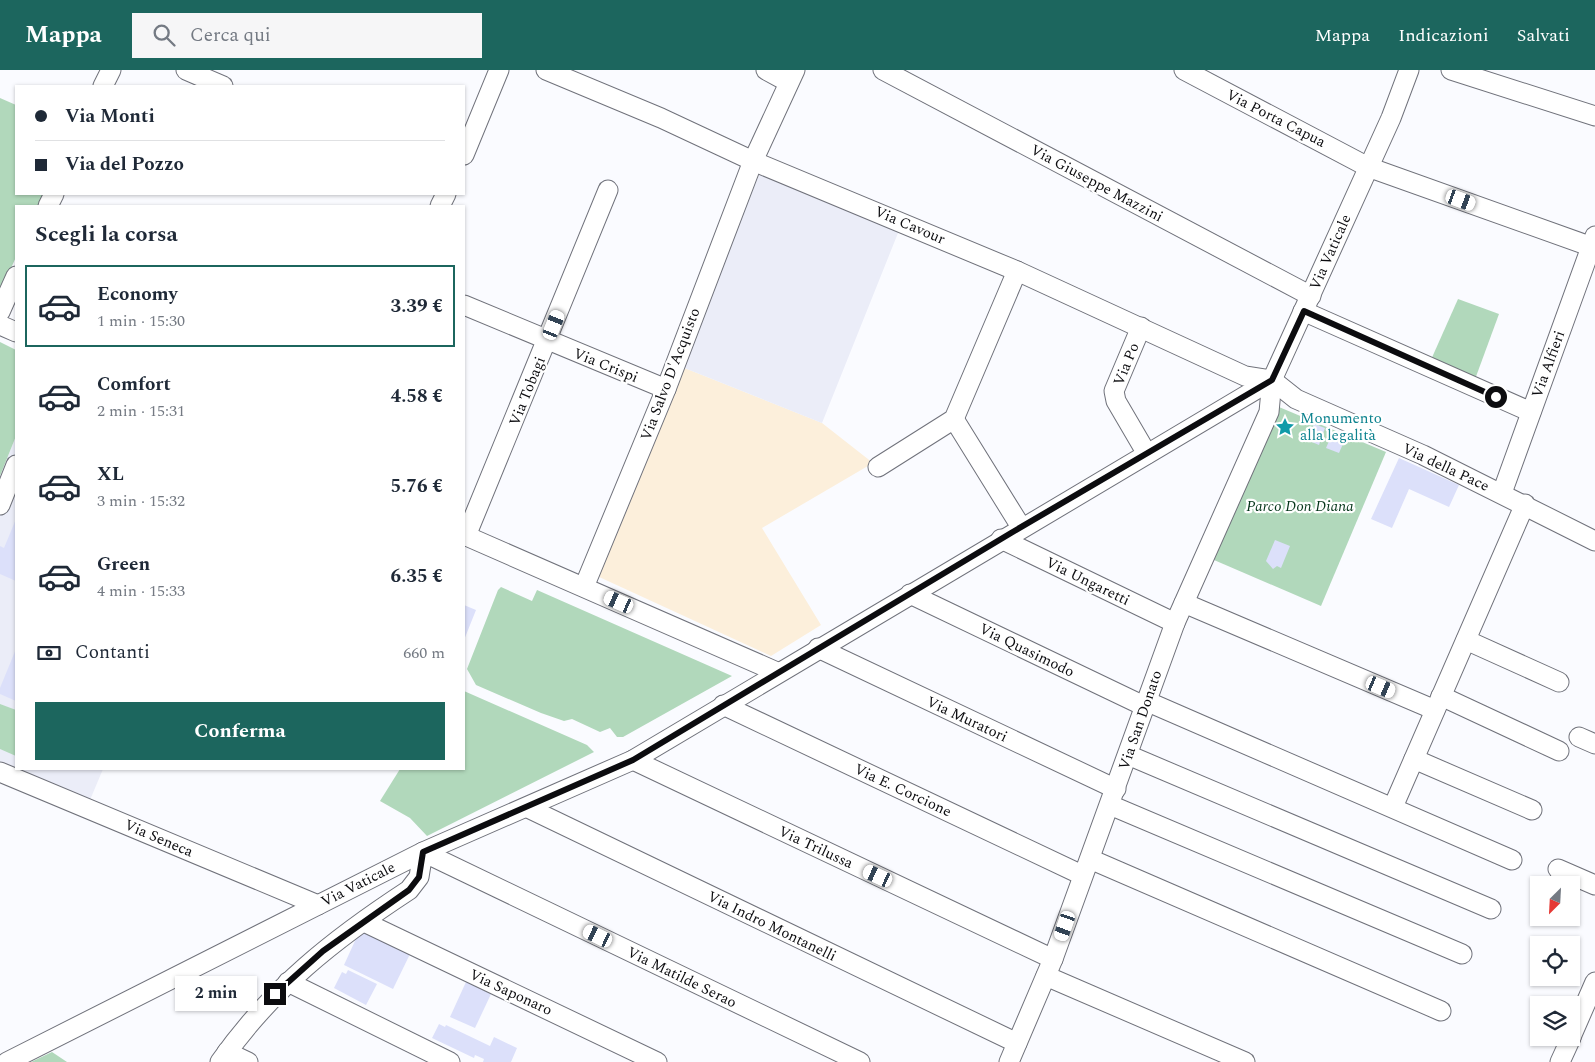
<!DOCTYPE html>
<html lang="it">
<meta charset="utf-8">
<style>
body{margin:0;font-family:Spectral,serif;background:#f6f6f7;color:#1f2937;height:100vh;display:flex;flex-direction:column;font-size:19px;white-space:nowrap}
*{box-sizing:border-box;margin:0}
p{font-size:16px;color:#747a83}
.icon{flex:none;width:28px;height:28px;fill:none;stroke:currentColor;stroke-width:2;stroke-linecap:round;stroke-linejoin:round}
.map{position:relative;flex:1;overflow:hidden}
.side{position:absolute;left:15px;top:135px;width:450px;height:565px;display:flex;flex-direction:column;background:#fff;border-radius:0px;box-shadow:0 1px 4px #0004}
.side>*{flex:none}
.top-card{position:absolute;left:15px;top:15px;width:450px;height:110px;border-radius:0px;box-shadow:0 1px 4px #0004;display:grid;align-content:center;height:110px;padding:0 20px;background:#fff}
.needle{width:32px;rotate:204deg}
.buttons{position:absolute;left:1530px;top:806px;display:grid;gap:10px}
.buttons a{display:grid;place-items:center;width:50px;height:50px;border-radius:0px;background:#fff;box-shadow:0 1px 4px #0004;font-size:25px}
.end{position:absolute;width:22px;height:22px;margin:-11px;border:6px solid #0c0c0f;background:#fff;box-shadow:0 0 0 2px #fff}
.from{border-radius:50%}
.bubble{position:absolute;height:35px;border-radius:0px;background:#fff;box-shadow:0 1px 4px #0004;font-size:16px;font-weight:700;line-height:35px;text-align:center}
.car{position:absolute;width:15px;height:30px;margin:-15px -8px;border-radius:6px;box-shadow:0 0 4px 1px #0007;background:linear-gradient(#fff 24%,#345 0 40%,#fff 0 76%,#345 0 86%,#fff 0)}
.top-card b{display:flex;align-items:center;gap:18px;height:48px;font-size:19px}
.top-card b+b{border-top:1px solid #e0e1e3}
.top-card i{width:12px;height:12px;background:#1f2937}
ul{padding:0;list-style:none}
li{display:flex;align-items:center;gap:15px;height:82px;margin:0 10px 8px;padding:0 10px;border:2px solid transparent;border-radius:0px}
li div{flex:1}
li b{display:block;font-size:19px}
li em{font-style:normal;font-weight:700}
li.on{border-color:#1c665e}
li>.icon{width:45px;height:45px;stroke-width:1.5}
h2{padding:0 20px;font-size:22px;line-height:60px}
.pay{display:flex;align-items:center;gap:12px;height:55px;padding:0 20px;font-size:19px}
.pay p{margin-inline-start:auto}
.button{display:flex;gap:10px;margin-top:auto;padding:10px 20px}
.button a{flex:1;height:58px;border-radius:0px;background:#1c665e;color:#fff;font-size:20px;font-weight:700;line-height:58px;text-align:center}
header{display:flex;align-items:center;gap:30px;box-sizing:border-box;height:70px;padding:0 25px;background:#1c665e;color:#fff}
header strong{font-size:24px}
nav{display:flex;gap:28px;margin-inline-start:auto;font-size:18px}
.search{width:350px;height:45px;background:#f6f6f7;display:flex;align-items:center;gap:12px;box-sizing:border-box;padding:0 18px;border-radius:0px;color:#747a83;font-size:19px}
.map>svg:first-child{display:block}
</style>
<header>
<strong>Mappa</strong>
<div class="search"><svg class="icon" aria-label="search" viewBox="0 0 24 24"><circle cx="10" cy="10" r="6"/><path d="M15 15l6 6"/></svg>Cerca qui</div>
<nav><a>Mappa</a><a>Indicazioni</a><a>Salvati</a></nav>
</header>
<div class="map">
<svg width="1595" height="992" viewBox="0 0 1595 992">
<rect width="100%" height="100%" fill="#fafbff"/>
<!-- commercial -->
<polygon fill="#fcefdb" points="682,297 822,353 873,393 762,458 821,555 771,586 597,506"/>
<!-- built -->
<g fill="#ebedf8">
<polygon points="760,102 900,158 822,353 682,297"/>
<polygon points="16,366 16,699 103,699 90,730 0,693 0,406"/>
</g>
<!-- green -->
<g fill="#b1d8bb">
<polygon points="0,28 16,35 16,124 45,124 39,136 16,136 16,187 0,223"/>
<polygon points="1458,229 1499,244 1474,312 1430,292"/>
<polygon points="0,272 16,280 16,366 0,406"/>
<polygon points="1279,337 1386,382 1321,536 1214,490"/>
<polygon points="501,517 532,531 537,520 732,606 623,667 617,667 610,658 600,662 572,649 564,651 541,643 476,615 467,599 498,520"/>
<polygon points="464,621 587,675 594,682 427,766 410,748 380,731 400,699 464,699"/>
<polygon points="0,634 16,640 16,686 0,679"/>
<polygon points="52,982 67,992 31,992"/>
</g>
<!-- building -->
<g fill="#dce0fa">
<polygon points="1314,354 1325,358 1319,375 1307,370"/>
<polygon points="1333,362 1346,367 1339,383 1326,378"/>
<polygon points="1399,388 1459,415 1449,437 1409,419 1392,458 1371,449"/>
<polygon points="16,449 16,511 0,504 0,476 4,478"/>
<polygon points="1275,470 1290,476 1281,498 1277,496 1273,499 1266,491"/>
<polygon points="464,535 476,540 464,570"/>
<polygon points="16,579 16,631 0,624 0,618"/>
<polygon points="360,860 410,884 393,919 344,895"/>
<polygon points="348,900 377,914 366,935 334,918 342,902 346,904"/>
<polygon points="466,912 491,924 475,958 450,947"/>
<polygon points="439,954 445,957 446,955 490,976 494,967 517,978 511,992 483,992 484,989 475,985 474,988 432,968"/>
</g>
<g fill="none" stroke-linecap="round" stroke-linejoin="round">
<!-- minor casing -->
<g stroke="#70727b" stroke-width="21">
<g id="minor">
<polyline points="186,0 223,16"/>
<polyline points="546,0 661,48 753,91 1017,201 1245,306 1272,310 1296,329 1423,385 1595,471"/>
<polyline points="766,0 788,12"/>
<polyline points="883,0 1311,226"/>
<polyline points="1184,0 1368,97 1595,178"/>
<polyline points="1451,0 1595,46"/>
<polyline points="103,16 111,0"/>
<polyline points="464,85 499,0"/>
<polyline points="48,136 54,124"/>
<polyline points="440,136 446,124"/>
<polyline points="464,235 666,319"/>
<polyline points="1303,241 1531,342"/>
<polyline points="0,242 16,206"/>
<polyline points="0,255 16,262"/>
<polyline points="1141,257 1114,321 1116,331 1147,384"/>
<polyline points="954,349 1021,457"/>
<polyline points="878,397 954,349 1017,201"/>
<polyline points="1502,423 1595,166"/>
<polyline points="0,435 16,395"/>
<polyline points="464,465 777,602"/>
<polyline points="466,466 608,120"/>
<polyline points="1001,469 1175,553"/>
<polyline points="584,517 666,319 753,91 795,0"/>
<polyline points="910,524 1144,636"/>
<polyline points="1184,533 1435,640"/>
<polyline points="1466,570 1559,612"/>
<polyline points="818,578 1116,719"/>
<polyline points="1441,626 1559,681"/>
<polyline points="1146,631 1512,790"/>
<polyline points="723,635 1082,805"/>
<polyline points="1579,667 1595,674"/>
<polyline points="1128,685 1491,839"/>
<polyline points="1414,689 1532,740"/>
<polyline points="633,690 1053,889"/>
<polyline points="0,702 318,835"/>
<polyline points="1110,735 1462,884"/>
<polyline points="1393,737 1525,434"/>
<polyline points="528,738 1017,973"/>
<polyline points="1090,789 1441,941"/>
<polyline points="1558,799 1595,815"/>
<polyline points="364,852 657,992"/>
<polyline points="1046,906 1245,992"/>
<polyline points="288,912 450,992"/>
<polyline points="1571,967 1595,912"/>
<polyline points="227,982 248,992"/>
<polyline points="7,992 423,782 633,690 1272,310 1391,48 1409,0"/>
<path d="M220,992C272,918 334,869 409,820L419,807L423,782L860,992"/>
<polyline points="1009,992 1053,889 1175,553 1269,342 1272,310"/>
<polyline points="1560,992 1571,968"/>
</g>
</g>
<!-- minor -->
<use href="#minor" stroke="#fff" stroke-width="19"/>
</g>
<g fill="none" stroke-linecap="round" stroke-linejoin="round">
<!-- route -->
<polyline stroke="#0c0c0f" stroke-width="6" points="275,924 323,881 409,820 419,807 423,782 633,690 1011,463 1272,310 1304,241 1496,327"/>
</g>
<!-- icons -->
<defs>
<g id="sight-bare" transform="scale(1.5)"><path d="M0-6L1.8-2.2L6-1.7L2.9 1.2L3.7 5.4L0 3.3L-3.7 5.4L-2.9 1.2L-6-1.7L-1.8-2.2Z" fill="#0f9aa8" stroke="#fff" stroke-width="2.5" paint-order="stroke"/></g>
</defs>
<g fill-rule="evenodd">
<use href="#sight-bare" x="1285" y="357"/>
</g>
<g text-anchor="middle" stroke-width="4.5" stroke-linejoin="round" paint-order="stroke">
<!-- street labels -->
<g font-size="15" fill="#0c0c0f" stroke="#fff">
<text transform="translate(1276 48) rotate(27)" y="5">Via Porta Capua</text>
<text transform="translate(1097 113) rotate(28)" y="5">Via Giuseppe Mazzini</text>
<text transform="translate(910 155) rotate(23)" y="5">Via Cavour</text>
<text transform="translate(1330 182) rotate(-66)" y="5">Via Vaticale</text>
<text transform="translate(1126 294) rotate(-68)" y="5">Via Po</text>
<text transform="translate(1548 294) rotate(-70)" y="5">Via Alfieri</text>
<text transform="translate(606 295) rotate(22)" y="5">Via Crispi</text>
<text transform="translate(670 304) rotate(-69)" y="5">Via Salvo D'Acquisto</text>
<text transform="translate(527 321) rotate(-68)" y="5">Via Tobagi</text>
<text transform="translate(1446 397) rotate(25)" y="5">Via della Pace</text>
<text transform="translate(1088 511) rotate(26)" y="5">Via Ungaretti</text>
<text transform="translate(1027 580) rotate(26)" y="5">Via Quasimodo</text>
<text transform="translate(967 649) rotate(25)" y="5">Via Muratori</text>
<text transform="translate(1140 650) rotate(-71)" y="5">Via San Donato</text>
<text transform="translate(903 720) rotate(25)" y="5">Via E. Corcione</text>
<text transform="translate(159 768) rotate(23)" y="5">Via Seneca</text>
<text transform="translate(816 777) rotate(25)" y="5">Via Trilussa</text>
<text transform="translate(358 814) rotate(-27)" y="5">Via Vaticale</text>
<text transform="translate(772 856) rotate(26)" y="5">Via Indro Montanelli</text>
<text transform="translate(682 907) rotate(26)" y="5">Via Matilde Serao</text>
<text transform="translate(511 922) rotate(25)" y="5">Via Saponaro</text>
</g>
<!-- culture labels -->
<g font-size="15" fill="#0d838f" stroke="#fff" text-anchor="start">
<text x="1300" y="353">Monumento<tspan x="1300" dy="17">alla legalità</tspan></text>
</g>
<!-- park labels -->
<g font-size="15" font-style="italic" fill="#033418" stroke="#fff">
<text x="1300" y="441">Parco Don Diana</text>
</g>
</g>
</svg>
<div class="buttons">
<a><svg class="needle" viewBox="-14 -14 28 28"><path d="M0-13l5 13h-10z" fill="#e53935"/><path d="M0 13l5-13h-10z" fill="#747a83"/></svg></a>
<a><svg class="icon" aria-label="locate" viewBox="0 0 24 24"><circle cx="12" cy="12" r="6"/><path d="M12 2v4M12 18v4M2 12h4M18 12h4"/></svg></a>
<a><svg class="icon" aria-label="layers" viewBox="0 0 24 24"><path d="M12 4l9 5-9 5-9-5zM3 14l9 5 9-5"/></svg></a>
</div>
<i class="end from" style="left:1496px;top:327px"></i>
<i class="end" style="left:275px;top:924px"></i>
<div class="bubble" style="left:175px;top:906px;width:82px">2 min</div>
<i class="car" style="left:1461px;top:130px;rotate:110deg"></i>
<i class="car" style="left:554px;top:255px;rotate:22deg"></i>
<i class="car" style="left:619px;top:532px;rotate:294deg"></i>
<i class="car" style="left:1381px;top:617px;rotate:113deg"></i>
<i class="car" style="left:878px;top:806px;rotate:295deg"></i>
<i class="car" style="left:1065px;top:856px;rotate:199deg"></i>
<i class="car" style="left:598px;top:866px;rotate:296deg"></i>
<div class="top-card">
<b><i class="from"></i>Via Monti</b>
<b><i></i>Via del Pozzo</b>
</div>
<section class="side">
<h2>Scegli la corsa</h2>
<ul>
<li class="on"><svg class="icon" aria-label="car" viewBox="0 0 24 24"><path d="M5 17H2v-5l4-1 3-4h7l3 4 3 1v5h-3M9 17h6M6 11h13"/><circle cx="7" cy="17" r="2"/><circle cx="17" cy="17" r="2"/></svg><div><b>Economy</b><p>1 min · 15:30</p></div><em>3.39 €</em></li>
<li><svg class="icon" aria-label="car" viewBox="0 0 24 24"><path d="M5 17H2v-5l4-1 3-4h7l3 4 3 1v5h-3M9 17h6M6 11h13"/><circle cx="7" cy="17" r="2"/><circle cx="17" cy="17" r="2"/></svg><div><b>Comfort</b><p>2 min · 15:31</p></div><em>4.58 €</em></li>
<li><svg class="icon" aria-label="car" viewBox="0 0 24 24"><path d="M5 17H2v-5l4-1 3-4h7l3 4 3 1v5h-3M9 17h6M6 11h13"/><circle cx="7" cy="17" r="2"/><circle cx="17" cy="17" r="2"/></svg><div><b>XL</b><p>3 min · 15:32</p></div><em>5.76 €</em></li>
<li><svg class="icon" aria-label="car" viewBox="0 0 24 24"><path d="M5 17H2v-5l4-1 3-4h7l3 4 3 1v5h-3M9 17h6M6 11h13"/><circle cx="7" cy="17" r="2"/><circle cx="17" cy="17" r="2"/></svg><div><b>Green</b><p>4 min · 15:33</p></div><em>6.35 €</em></li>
</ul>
<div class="pay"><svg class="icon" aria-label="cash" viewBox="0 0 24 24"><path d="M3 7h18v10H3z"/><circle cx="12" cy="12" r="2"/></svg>Contanti<p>660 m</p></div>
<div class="button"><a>Conferma</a></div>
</section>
</div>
